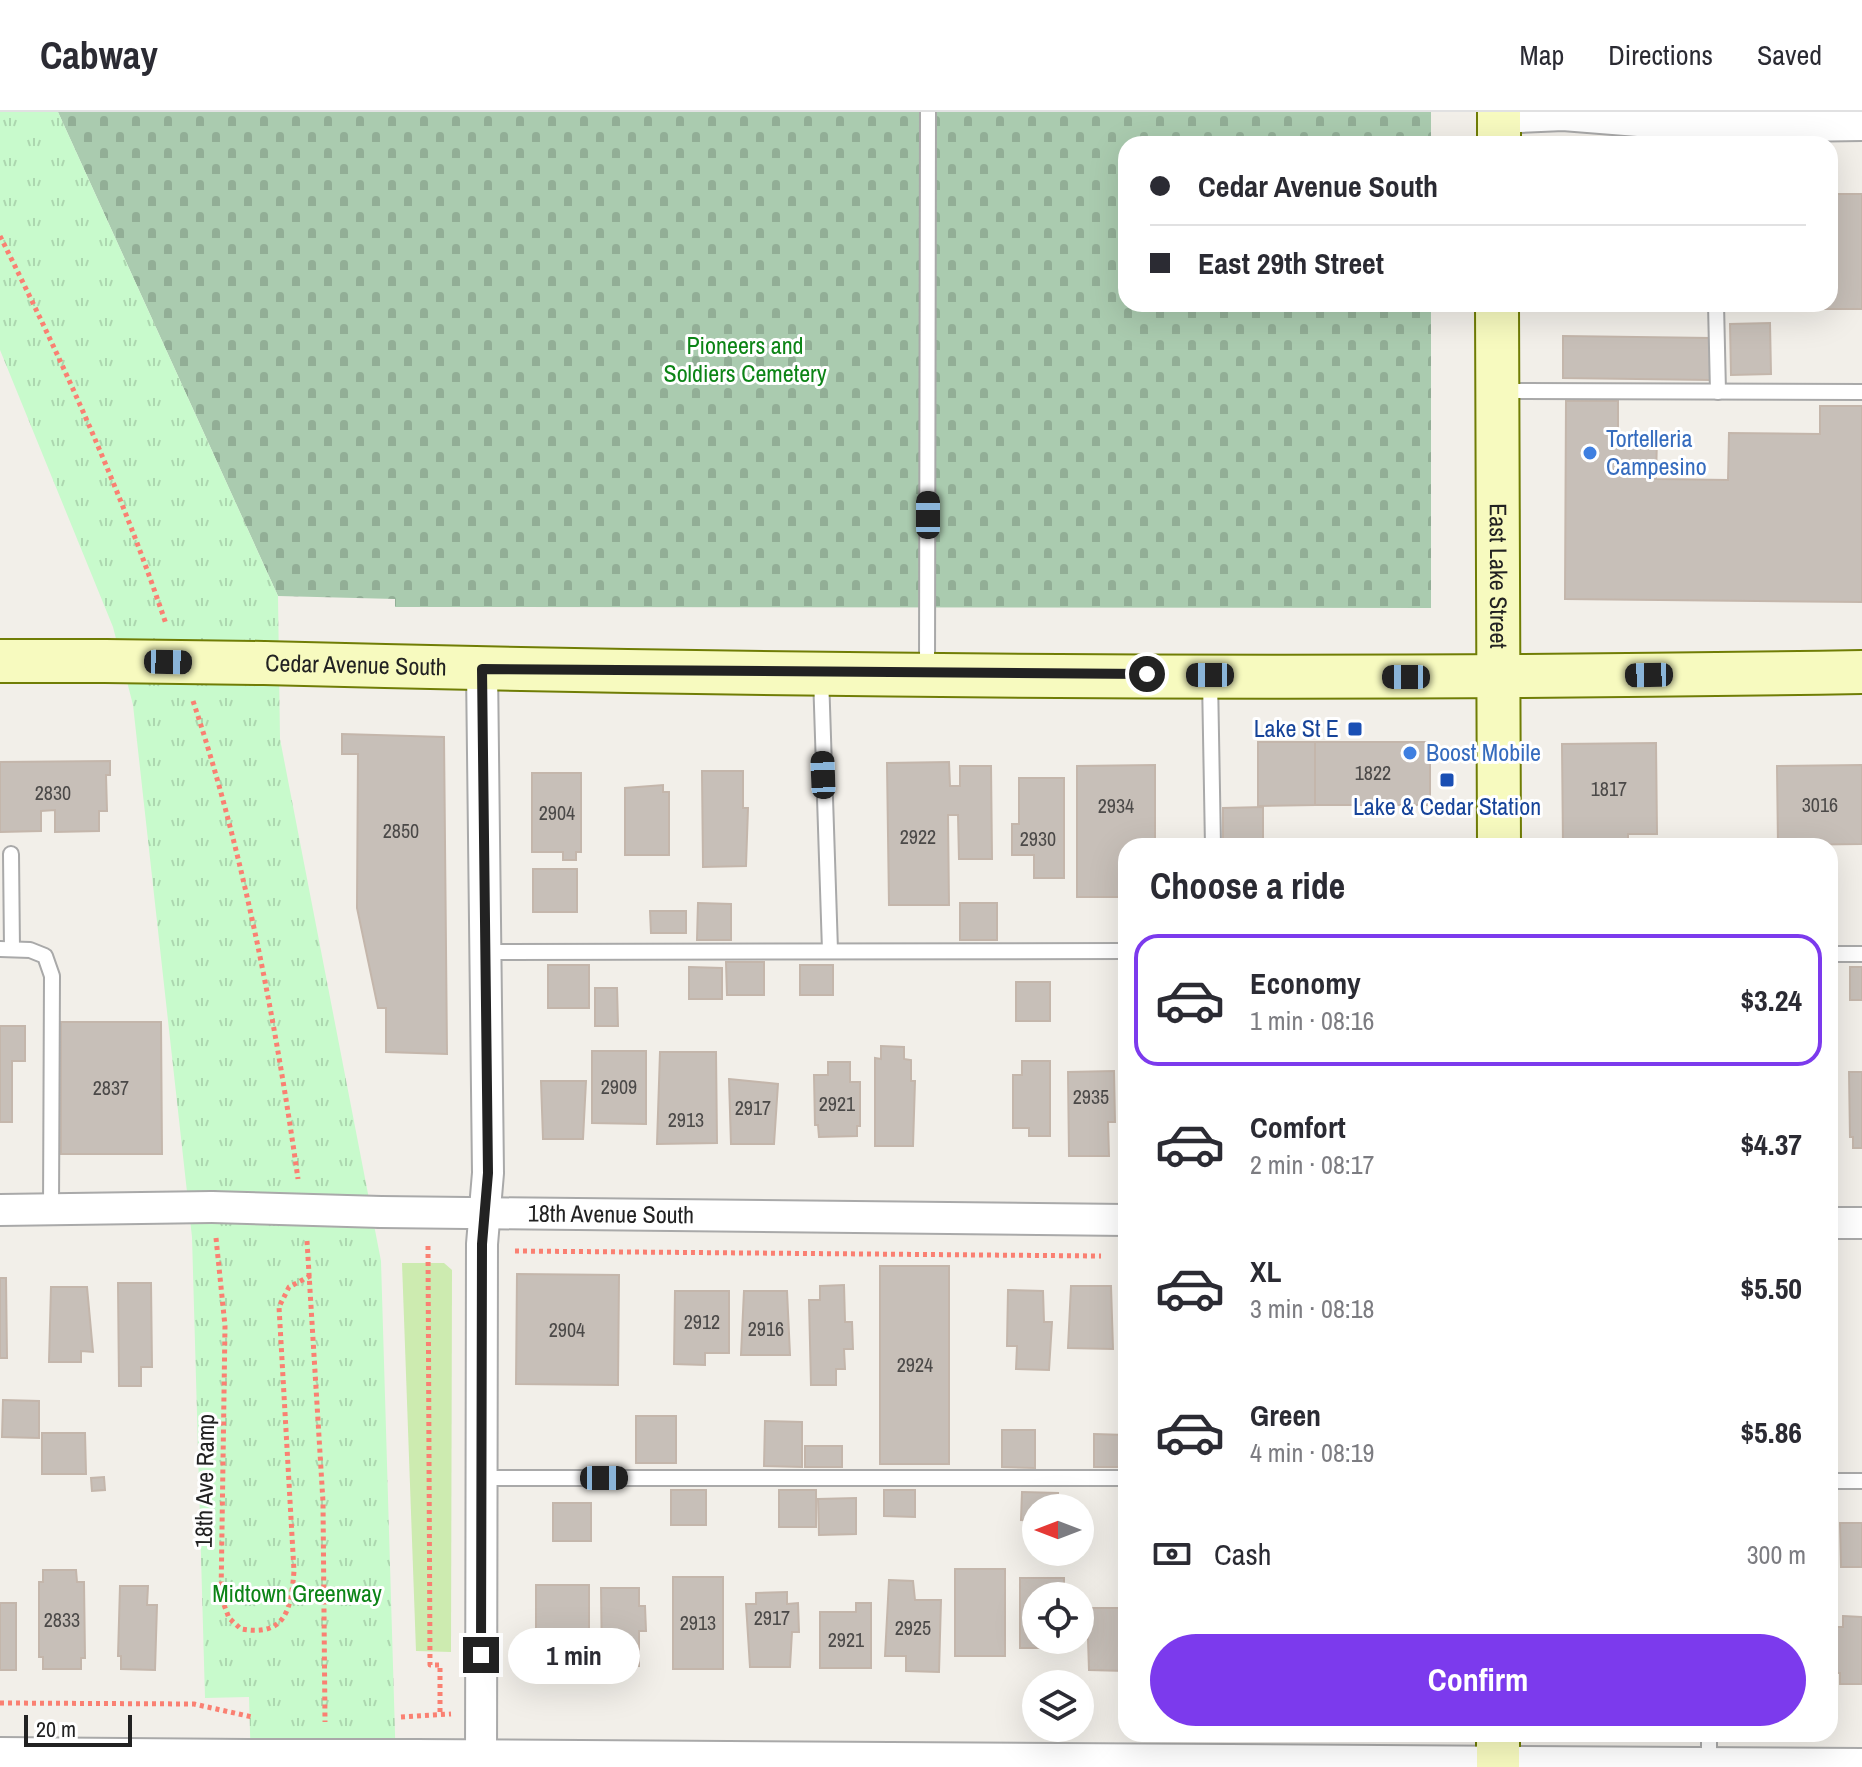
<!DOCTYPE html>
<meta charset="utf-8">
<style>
body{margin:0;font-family:"Archivo Narrow",sans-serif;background:#f7f7f7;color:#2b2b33;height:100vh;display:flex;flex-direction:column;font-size:30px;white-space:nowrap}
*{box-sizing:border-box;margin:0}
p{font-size:26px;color:#7c7c81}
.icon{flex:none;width:44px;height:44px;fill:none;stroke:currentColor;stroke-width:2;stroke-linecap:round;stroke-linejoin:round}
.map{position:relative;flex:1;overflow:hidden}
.side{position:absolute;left:1118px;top:726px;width:720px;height:904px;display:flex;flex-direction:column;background:#fff;border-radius:24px;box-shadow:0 8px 32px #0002}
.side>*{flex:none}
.hud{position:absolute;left:1118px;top:24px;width:720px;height:176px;border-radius:24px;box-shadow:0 8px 32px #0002;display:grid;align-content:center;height:176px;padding:0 32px;background:#fff}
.needle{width:52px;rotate:270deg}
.controls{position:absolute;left:1022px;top:1382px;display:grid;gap:16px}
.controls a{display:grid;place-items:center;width:72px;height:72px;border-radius:50%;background:#fff;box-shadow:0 8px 32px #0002;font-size:40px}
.scale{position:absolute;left:24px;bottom:20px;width:108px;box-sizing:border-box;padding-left:8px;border:4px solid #222;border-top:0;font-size:22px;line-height:28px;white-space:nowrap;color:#222;-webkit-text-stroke:6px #fff;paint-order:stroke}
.end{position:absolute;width:36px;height:36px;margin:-18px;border:10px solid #222;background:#fff;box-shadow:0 0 0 4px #fff}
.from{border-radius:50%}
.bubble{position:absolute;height:56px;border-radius:28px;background:#fff;box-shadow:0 8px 32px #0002;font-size:26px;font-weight:700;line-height:56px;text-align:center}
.car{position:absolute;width:24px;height:48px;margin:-24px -12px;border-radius:10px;box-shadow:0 0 6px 2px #0007;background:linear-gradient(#222 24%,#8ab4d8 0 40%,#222 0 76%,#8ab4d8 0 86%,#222 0)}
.hud b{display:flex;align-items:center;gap:28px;height:76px;font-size:30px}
.hud b+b{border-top:2px solid #e1e1e2}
.hud i{width:20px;height:20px;background:#2b2b33}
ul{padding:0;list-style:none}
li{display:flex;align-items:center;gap:24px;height:132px;margin:0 16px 12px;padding:0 16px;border:4px solid transparent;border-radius:24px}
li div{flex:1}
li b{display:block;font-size:30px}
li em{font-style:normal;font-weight:700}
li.selected{border-color:#7c3aed}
li>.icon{width:72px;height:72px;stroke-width:1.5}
h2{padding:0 32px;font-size:36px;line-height:96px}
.pay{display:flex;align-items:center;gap:20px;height:88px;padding:0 32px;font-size:30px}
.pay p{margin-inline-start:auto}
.primary-button{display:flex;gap:16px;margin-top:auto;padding:16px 32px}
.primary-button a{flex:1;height:92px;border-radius:48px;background:#7c3aed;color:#fff;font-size:32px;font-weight:700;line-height:92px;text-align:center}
header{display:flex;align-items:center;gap:48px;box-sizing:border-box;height:112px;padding:0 40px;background:#fff;border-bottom:2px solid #e1e1e2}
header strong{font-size:38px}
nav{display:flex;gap:44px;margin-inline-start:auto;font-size:28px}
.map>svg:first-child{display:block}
</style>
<header>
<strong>Cabway</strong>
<nav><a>Map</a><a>Directions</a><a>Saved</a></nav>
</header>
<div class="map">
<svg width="1862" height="1655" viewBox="0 0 1862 1655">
<defs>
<pattern id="cemetery-stones" width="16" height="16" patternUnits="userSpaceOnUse" patternTransform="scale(2)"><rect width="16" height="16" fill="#aacbaf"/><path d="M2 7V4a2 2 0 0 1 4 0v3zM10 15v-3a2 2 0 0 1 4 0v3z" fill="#92ae96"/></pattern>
<pattern id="park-tufts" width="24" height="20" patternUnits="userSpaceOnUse" patternTransform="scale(2)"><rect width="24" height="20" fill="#c8facc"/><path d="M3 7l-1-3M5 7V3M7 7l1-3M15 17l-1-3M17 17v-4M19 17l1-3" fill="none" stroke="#acd6af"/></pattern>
</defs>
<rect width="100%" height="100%" fill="#f2efe9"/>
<!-- cemetery -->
<polygon fill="url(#cemetery-stones)" points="58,0 1431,0 1431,32 1126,32 1126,192 1431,192 1431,496 395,495 395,487 278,484"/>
<!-- park -->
<polygon fill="url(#park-tufts)" points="0,0 58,0 278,484 280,627 381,1149 396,1655 251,1655 249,1585 205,1586 192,1125 133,593 113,515 0,238"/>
<!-- garden -->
<polygon fill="#cdebb0" points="402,1151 444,1151 452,1158 451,1540 416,1539"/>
<!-- building -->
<g fill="#c7bfb8" stroke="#c4b6ab" stroke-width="2">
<polygon points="1830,82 1862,82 1862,197 1816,197 1816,192 1830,192"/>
<polygon points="1770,211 1771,262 1731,263 1730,212"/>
<polygon points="1563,224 1710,226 1710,268 1563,266"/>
<polygon points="1566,289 1618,289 1618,325 1657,325 1656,367 1728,368 1729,321 1820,322 1820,294 1862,294 1862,490 1565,487"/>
<polygon points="342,622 444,625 447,942 386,940 386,896 378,896 357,796 358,642 342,642"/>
<polygon points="1258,630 1315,630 1315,693 1258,694"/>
<rect x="1315" y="630" width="115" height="63"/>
<polygon points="1656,631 1657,722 1628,722 1628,734 1563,734 1562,632"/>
<polygon points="110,649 110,663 106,663 107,699 99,699 99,719 55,720 55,698 41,699 41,719 0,720 0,650"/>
<polygon points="949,650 950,674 960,674 960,654 991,654 992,747 959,747 958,703 948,703 949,793 889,793 887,651"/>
<polygon points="1155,653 1155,734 1126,734 1126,785 1077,785 1077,654"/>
<polygon points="1862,653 1862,732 1778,733 1777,654"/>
<polygon points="702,659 743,659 743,696 748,696 746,754 703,755"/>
<polygon points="532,661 581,661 581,740 576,740 576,748 563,748 563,740 532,740"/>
<polygon points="1019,666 1064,666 1064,766 1034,766 1034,743 1012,743 1012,712 1019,712"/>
<polygon points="663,673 663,680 669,680 669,743 625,743 625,676"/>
<polygon points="1263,695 1263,728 1223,728 1223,696"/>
<rect x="533" y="757" width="44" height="43"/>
<polygon points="698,791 731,792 731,828 697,828"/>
<rect x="960" y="791" width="37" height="37"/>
<polygon points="650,799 686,799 686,821 651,821"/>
<polygon points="726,850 764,850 764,883 727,883"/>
<rect x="548" y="853" width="41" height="43"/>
<rect x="800" y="853" width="33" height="30"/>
<polygon points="689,855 722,856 722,887 689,887"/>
<rect x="1850" y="855" width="12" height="33"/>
<rect x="1016" y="870" width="34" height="39"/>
<polygon points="595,876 617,876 618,914 595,914"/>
<polygon points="61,910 161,910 162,1042 61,1042"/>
<polygon points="0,914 25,914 25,949 12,949 12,1010 0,1010"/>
<polygon points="881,934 904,935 904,947 911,948 911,969 915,969 913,1034 875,1034 875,946 881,947"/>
<polygon points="592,939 646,939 646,1012 592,1011"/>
<polygon points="660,940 716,940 717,1031 657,1032"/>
<polygon points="1022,949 1050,949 1050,1024 1029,1024 1029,1016 1013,1016 1013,963 1022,963"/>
<polygon points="828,950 850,950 850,970 860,970 860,1014 857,1014 857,1024 819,1025 818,1013 815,1013 814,963 828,963"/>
<polygon points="1114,959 1115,1010 1108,1010 1109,1044 1069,1044 1068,960"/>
<polygon points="1849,960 1862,960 1862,1036 1853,1036 1853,1025 1850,1025"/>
<polygon points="729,967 778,972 774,1032 731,1032"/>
<polygon points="541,969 586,969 583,1027 543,1027"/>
<rect x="880" y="1154" width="69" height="198"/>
<polygon points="517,1162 619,1163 618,1273 516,1272"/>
<polygon points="0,1166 6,1166 7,1246 0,1246"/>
<polygon points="118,1171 151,1171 152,1255 141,1255 141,1274 119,1274"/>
<polygon points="844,1173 845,1210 852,1210 853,1237 844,1237 845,1257 836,1257 836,1273 811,1273 809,1188 820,1188 820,1174"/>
<polygon points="1071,1174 1111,1174 1113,1237 1068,1236"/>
<polygon points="51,1175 87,1175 93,1240 81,1239 81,1250 49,1250"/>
<polygon points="1008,1178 1043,1179 1044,1210 1052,1210 1049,1258 1016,1257 1017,1234 1007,1234"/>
<polygon points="675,1179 729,1179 729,1241 705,1241 705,1253 674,1252"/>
<polygon points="744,1179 787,1179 790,1243 741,1243"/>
<polygon points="3,1288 39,1289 39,1326 2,1325"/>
<rect x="636" y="1304" width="40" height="47"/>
<polygon points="765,1309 802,1310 802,1355 764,1354"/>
<polygon points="1002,1318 1035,1318 1035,1356 1002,1355"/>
<polygon points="42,1321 85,1321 86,1362 42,1362"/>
<polygon points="1094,1322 1126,1323 1126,1355 1094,1355"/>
<rect x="805" y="1334" width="37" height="21"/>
<polygon points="104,1365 105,1378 92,1379 91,1366"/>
<rect x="671" y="1378" width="35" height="35"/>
<rect x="779" y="1378" width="37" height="37"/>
<polygon points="884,1378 915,1378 915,1405 884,1404"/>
<polygon points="1022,1380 1058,1381 1057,1396 1036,1396 1036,1409 1021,1408"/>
<polygon points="856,1386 856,1422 819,1423 818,1387"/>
<rect x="553" y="1391" width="38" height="38"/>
<polygon points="1840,1411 1862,1411 1862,1455 1841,1455"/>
<rect x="955" y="1457" width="50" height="87"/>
<polygon points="43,1458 76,1458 77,1470 84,1470 85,1546 81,1546 81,1557 43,1557 43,1545 39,1545 39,1470 43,1470"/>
<rect x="673" y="1465" width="50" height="92"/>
<polygon points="1020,1466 1064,1466 1064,1482 1068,1484 1036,1484 1036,1528 1062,1528 1062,1536 1020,1536"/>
<polygon points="889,1468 913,1469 915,1488 941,1488 939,1560 906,1559 906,1544 885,1544"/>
<rect x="536" y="1473" width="53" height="63"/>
<polygon points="120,1474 148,1474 147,1493 157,1493 155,1558 121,1557 121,1544 118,1544"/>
<polygon points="601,1476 639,1476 639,1494 645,1494 646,1519 639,1519 639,1554 602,1555"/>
<polygon points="787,1480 787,1492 798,1491 799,1520 792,1520 790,1555 750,1555 746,1492 756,1492 756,1481"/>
<rect x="0" y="1491" width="16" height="67"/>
<polygon points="856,1491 871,1491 871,1556 820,1556 820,1500 856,1500"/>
<polygon points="1087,1496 1126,1496 1126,1559 1089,1558"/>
<polygon points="1843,1504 1862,1505 1862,1572 1840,1572 1840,1561 1833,1561 1834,1515 1843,1515"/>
</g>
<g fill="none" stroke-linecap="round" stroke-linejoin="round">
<!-- service casing -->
<g stroke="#a9a9a9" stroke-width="18">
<g id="service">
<polyline points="1716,192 1718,280"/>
<polyline points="1502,279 1862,280"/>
<polyline points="927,560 928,0"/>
<polyline points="821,564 830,838"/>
<polyline points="1210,567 1213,734"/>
<polyline points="11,742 12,837"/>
<polyline points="0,837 30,838 45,844 52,864 51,1098"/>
<polyline points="485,840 1126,839"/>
<polyline points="1830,842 1862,842"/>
<polyline points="481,1366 1126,1366"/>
<polyline points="1830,1369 1862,1369"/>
<polyline points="1709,1622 1709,1652"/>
</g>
</g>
<!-- minor casing -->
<g stroke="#a9a9a9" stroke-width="34">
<g id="minor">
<polyline points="1499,6 1563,3 1714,15 1862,13"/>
<polyline points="0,1098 212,1095"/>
<path id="s1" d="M381,1100L1126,1108"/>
<polyline points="1830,1111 1862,1111"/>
<polyline points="0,1641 248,1643"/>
<polyline points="415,1643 1862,1652"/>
<polyline points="481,1655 482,1132 488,1061 482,557"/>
</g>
</g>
<!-- secondary casing -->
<g stroke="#707d05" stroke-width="46">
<g id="secondary">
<polyline points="1499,32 1499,0"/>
<path id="s2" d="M1497,192L1499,734"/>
<polyline points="0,549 105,549"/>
<path id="s3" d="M264,551C796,565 1329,569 1862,560"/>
<polyline points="1498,1622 1498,1655"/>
</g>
</g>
<!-- path -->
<g stroke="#fa8072" stroke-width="5" stroke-dasharray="4 4" stroke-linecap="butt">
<path d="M0,124C63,250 121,378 166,512"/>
<path d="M193,589C243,738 276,911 298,1067"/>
<path d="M216,1126L225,1214L221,1485L229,1506L241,1517C287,1525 291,1496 294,1459L279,1195L289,1175L312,1163"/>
<polyline points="307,1129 323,1390 325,1610"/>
<polyline points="428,1134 430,1553 440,1553 440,1603"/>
<polyline points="515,1139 1101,1144"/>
<polyline points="0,1591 194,1592 252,1605"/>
<polyline points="401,1605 451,1602"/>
</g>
<!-- service -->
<use href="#service" stroke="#fff" stroke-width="14"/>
<!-- minor -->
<use href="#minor" stroke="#fff" stroke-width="30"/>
<!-- secondary -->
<use href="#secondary" stroke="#f7fabf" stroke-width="42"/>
<!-- minor-bridge casing -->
<g stroke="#a9a9a9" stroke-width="34" stroke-linecap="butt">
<g id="minor-bridge">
<polyline points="212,1095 381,1100"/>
<polyline points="248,1643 415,1643"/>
</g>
</g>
<!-- secondary-bridge casing -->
<g stroke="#707d05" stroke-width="46" stroke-linecap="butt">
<polyline id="secondary-bridge" points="105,549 264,551"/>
</g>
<!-- minor-bridge -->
<use href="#minor-bridge" stroke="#fff" stroke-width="30"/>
<!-- secondary-bridge -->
<use href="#secondary-bridge" stroke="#f7fabf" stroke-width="42"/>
</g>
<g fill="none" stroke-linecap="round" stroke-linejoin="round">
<!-- route -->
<polyline stroke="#222" stroke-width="10" points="481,1543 482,1132 488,1061 482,557 1147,562"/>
</g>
<!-- markers -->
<g fill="#3f7fe0" stroke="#fff" stroke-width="3">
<circle cx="1590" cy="341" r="8"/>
<circle cx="1410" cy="641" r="8"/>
</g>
<g fill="#1a4fb4" stroke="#fff" stroke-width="3">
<rect x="1347" y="609" width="16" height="16" rx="4"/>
<rect x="1439" y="660" width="16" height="16" rx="4"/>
</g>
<g text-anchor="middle" stroke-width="6" stroke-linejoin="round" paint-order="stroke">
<!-- number labels -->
<g font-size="20" fill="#4b4948">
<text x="1373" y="668">1822</text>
<text x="1609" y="684">1817</text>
<text x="53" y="688">2830</text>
<text x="1820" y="700">3016</text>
<text x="1116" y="701">2934</text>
<text x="557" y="708">2904</text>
<text x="401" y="726">2850</text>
<text x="918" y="732">2922</text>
<text x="1038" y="734">2930</text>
<text x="619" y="982">2909</text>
<text x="111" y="983">2837</text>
<text x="1091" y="992">2935</text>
<text x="837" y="999">2921</text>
<text x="753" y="1003">2917</text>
<text x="686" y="1015">2913</text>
<text x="702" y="1217">2912</text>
<text x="766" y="1224">2916</text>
<text x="567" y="1225">2904</text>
<text x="915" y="1260">2924</text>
<text x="772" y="1513">2917</text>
<text x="62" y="1515">2833</text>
<text x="698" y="1518">2913</text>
<text x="913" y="1523">2925</text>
<text x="846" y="1535">2921</text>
</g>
<!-- park labels -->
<g font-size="24" fill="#0c8416" stroke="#fff">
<text x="745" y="242">Pioneers and<tspan x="745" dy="28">Soldiers Cemetery</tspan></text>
<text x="297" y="1490">Midtown Greenway</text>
</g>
<!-- shop labels -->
<g font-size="24" fill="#366cbe" stroke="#fff" text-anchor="start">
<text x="1606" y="335">Tortelleria<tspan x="1606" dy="28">Campesino</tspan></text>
<text x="1426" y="649">Boost Mobile</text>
</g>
<!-- street labels -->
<g font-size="24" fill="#222" stroke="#fff">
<text dy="8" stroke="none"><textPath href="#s2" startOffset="272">East Lake Street</textPath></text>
<text dy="8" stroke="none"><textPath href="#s3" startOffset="92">Cedar Avenue South</textPath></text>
<text dy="8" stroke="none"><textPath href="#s1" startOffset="230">18th Avenue South</textPath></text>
<text transform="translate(205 1369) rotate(-89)" y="8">18th Ave Ramp</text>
</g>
<!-- transit labels -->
<g font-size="24" fill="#164399" stroke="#fff" text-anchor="end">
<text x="1339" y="625">Lake St E</text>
<text x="1447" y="703" text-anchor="middle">Lake &amp; Cedar Station</text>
</g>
</g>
</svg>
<div class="controls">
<a><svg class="needle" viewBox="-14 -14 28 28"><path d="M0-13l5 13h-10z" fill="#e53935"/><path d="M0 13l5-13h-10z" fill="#7c7c81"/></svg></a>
<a><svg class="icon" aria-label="locate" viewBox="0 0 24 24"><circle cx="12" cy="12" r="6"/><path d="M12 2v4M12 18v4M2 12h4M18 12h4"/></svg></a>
<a><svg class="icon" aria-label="layers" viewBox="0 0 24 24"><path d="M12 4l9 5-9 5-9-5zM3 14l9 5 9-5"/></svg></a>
</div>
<div class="scale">20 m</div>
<i class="end from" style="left:1147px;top:562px"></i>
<i class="end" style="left:481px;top:1543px"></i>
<div class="bubble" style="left:508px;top:1516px;width:132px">1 min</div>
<i class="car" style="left:928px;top:403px;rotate:0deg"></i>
<i class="car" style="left:168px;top:550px;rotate:91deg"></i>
<i class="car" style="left:1210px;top:563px;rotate:270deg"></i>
<i class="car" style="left:1649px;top:563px;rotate:269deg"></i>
<i class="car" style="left:1406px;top:565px;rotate:270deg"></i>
<i class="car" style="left:823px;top:663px;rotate:358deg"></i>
<i class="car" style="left:604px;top:1366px;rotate:90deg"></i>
<div class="hud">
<b><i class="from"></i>Cedar Avenue South</b>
<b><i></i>East 29th Street</b>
</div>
<section class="side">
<h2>Choose a ride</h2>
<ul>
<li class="selected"><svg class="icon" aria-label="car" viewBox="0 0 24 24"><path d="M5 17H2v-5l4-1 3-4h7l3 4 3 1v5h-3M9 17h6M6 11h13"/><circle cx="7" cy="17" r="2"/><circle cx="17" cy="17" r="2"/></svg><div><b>Economy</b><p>1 min · 08:16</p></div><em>$3.24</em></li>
<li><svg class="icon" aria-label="car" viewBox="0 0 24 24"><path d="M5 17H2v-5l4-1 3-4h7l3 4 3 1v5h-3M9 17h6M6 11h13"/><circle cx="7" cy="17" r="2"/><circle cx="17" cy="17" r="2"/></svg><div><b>Comfort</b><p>2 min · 08:17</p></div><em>$4.37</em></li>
<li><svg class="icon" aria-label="car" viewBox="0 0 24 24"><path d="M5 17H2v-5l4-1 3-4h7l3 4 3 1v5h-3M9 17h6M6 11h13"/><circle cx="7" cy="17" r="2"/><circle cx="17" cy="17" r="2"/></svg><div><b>XL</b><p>3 min · 08:18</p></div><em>$5.50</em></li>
<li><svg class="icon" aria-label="car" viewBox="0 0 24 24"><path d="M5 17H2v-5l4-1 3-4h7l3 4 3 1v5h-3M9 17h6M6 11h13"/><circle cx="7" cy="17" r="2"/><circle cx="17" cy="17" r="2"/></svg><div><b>Green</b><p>4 min · 08:19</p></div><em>$5.86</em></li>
</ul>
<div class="pay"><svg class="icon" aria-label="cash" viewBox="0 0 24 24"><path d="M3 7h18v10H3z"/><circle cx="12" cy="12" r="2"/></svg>Cash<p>300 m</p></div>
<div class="primary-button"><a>Confirm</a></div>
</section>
</div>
